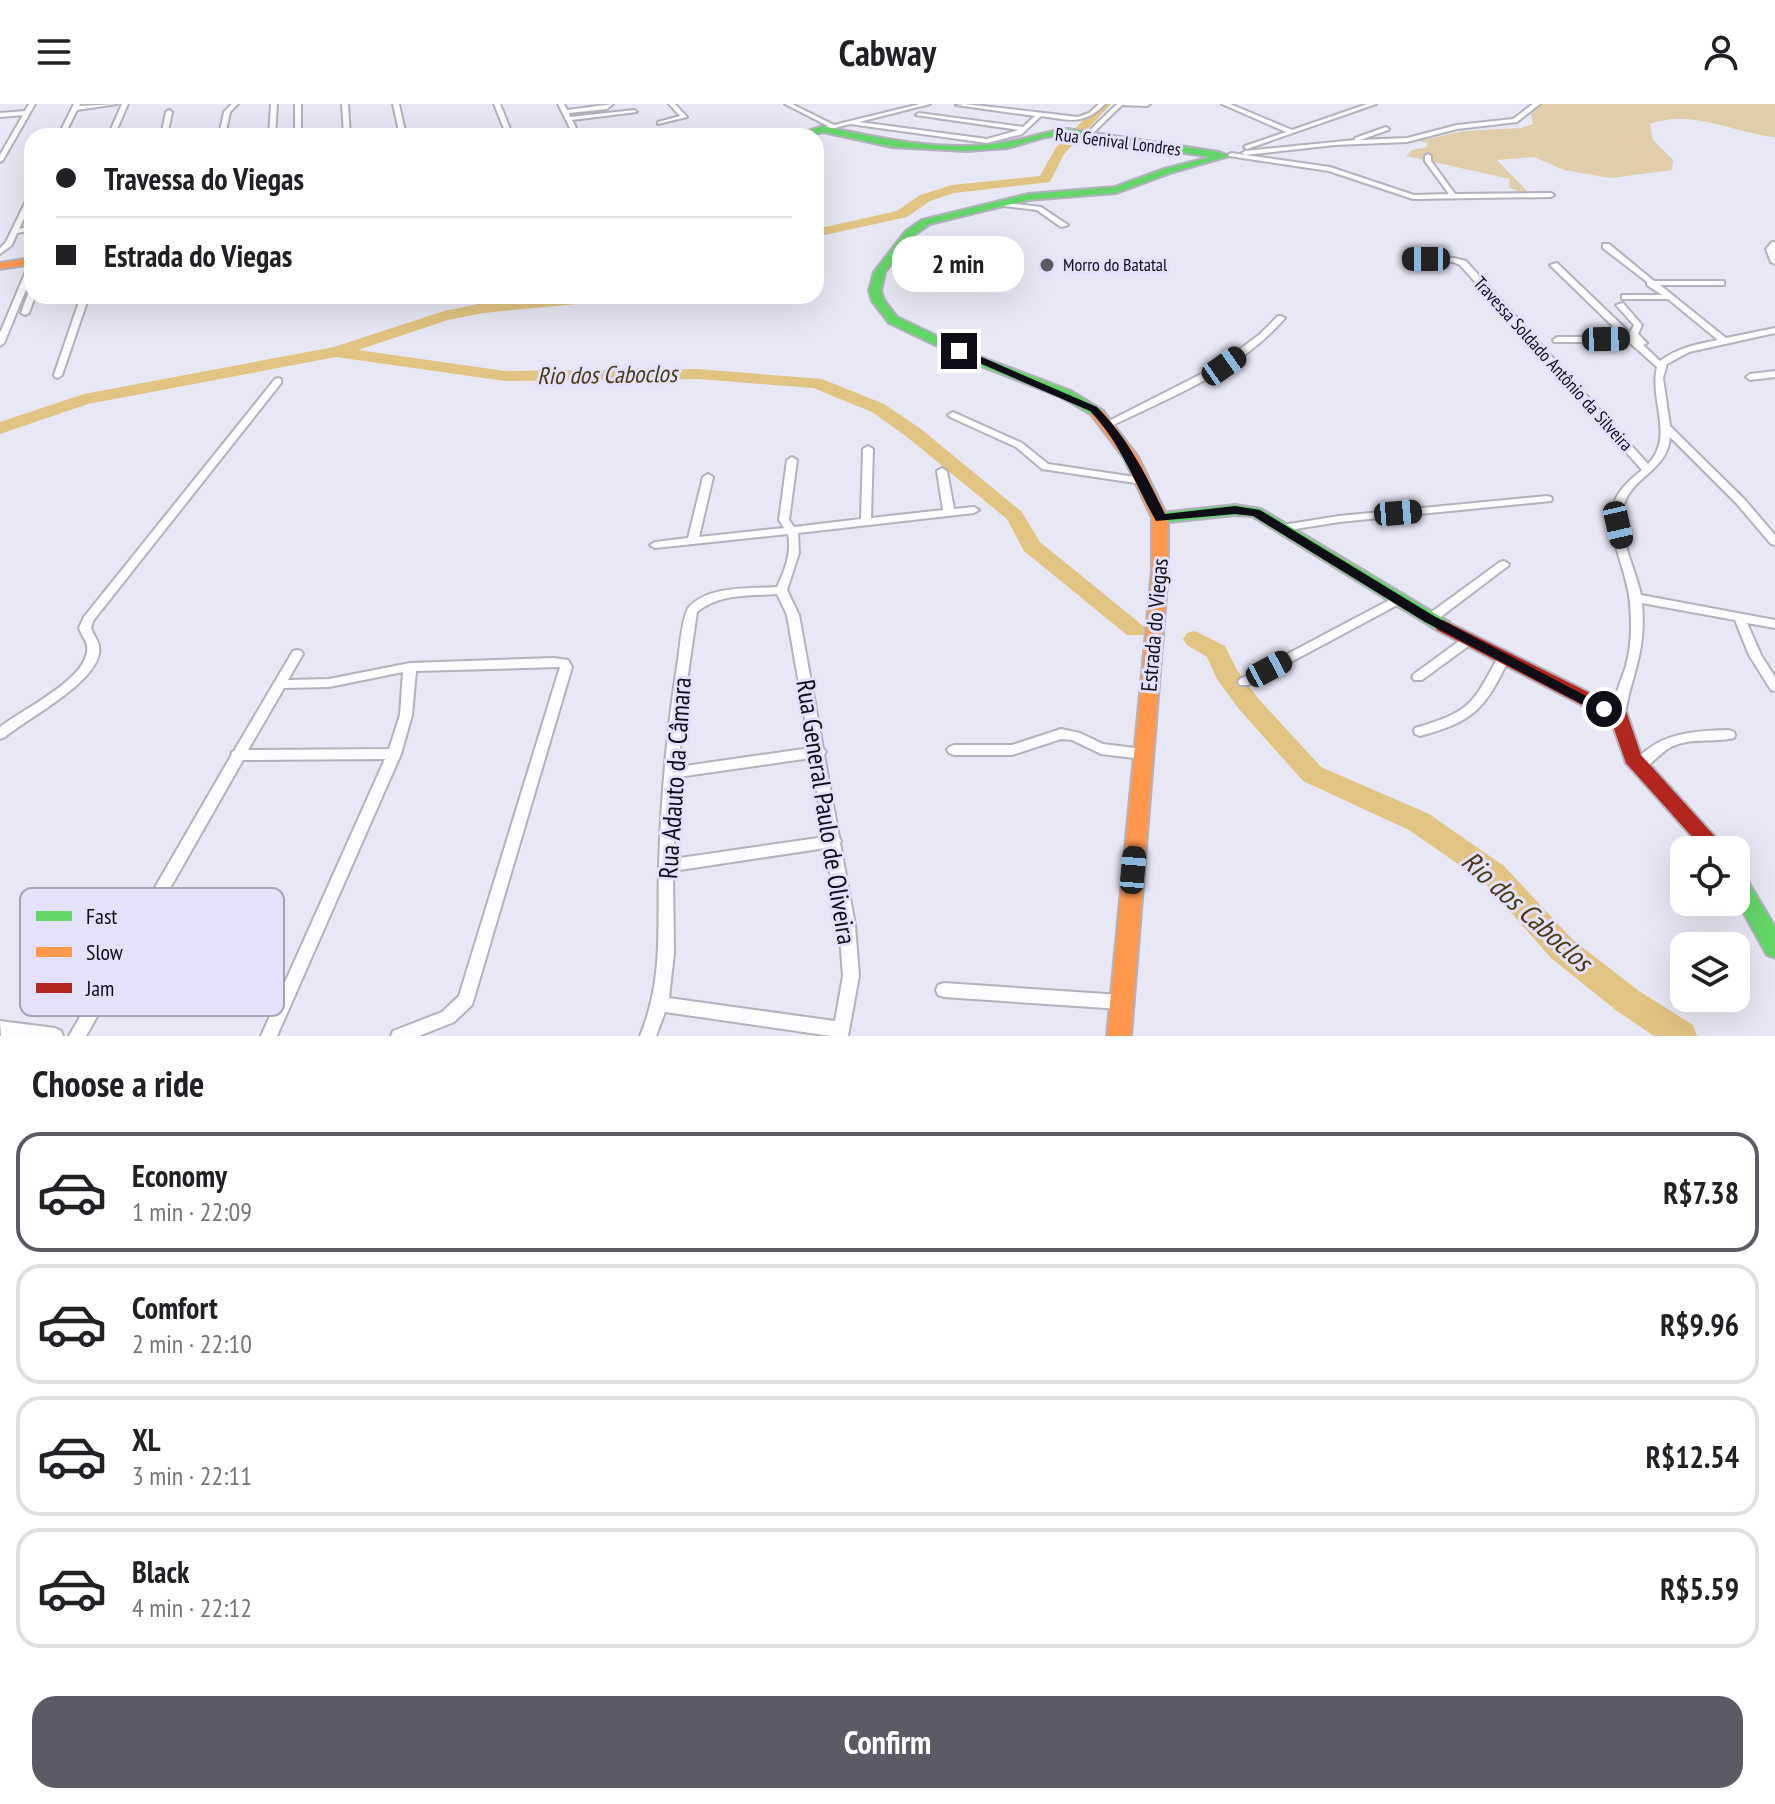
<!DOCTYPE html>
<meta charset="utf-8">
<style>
body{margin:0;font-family:"PT Sans Narrow",sans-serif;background:#f6f6f6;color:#202124;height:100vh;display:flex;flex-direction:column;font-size:30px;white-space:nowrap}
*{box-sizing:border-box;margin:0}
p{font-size:26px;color:#757577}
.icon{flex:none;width:44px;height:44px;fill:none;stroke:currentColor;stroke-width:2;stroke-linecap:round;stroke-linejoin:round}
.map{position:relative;height:932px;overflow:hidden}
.side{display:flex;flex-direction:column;background:#fff;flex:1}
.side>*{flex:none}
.banner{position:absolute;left:24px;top:24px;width:800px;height:176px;border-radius:24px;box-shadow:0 8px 32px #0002;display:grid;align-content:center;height:176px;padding:0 32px;background:#fff}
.buttons{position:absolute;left:1670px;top:732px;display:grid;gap:16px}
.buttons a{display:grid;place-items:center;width:80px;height:80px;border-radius:16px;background:#fff;box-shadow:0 8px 32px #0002;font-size:40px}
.end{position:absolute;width:36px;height:36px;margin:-18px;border:10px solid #0f0e17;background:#fff;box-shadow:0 0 0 4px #fff}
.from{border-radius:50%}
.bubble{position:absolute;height:56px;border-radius:24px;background:#fff;box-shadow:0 8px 32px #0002;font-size:26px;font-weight:700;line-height:56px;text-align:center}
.car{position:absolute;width:24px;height:48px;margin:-24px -12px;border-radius:10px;box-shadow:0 0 6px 2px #0007;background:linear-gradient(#222 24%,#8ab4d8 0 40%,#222 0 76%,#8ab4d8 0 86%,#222 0)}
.banner b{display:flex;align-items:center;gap:28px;height:76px;font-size:30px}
.banner b+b{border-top:2px solid #e0e0e0}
.banner i{width:20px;height:20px;background:#202124}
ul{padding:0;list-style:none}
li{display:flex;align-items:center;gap:24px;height:120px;margin:0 16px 12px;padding:0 16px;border:4px solid #e0e0e0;border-radius:24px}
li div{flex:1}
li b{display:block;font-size:30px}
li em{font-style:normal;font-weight:700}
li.selected{border-color:#5b5a65}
li>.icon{width:72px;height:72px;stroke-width:1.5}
h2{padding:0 32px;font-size:36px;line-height:96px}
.button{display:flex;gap:16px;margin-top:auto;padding:16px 32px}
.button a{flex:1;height:92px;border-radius:24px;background:#5b5a65;color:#fff;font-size:32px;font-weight:700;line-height:92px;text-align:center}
header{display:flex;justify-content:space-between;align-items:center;height:104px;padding:0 32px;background:#fff;font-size:36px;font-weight:700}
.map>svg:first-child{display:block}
</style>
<header><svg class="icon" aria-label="menu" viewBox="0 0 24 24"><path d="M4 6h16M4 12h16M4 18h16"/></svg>Cabway<svg class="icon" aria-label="person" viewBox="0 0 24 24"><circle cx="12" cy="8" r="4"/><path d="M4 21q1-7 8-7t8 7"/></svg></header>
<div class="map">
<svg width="1775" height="932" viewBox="0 0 1775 932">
<rect width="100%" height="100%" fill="#e8e7f5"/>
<!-- green -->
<path fill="#e0ceab" d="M1542,0H1775V33C1733,29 1692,4 1650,20L1653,36L1673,56L1672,66L1611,74L1564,66L1534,53L1497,56L1528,88L1521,89L1509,83L1510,75L1406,52L1412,46L1427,43V39L1419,37L1464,27L1521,24L1533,20L1531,10Z"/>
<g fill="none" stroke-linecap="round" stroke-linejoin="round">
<!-- river -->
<g fill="#e1c482" fill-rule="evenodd">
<polygon points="1099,0 1111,0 1064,50 1050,78 954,89 930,97 907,113 816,133 816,125 897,107 920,91 952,81 1040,72 1055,45"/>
<polygon points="559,192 617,192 609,197 483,209 448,216 358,246 505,267 698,265 822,275 884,300 921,325 1022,408 1040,438 1147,525 1143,531 1127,531 1024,447 1007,415 907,333 872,308 813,284 698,275 505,277 336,253 88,300 0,330 0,318 84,290 334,243 444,207 483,199"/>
<polygon points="1195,527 1225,542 1237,566 1257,593 1321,663 1429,710 1504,762 1573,836 1639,887 1693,921 1697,932 1654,932 1617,907 1551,854 1484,778 1409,726 1303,677 1239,605 1217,575 1207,553 1187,541 1183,535 1187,529"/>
</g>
<!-- street casing -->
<g stroke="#b2b1bc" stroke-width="4">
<g id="street">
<polygon points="29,0 35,0 3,56 0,58 0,51 23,11 0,13 0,9 25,7"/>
<polygon points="74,0 80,0 79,2 117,0 77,6 64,32 58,32"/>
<polygon points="122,0 128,0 114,32 108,32"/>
<polygon points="232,0 238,0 230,8 225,32 219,32 219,30 187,32 220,27 224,8"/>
<polygon points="271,0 277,0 275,32 269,32"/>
<rect x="295" y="0" width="6" height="32"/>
<polygon points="342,0 348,0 350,32 344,32"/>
<polygon points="393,0 399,0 406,32 400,32"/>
<polygon points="494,0 500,0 513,32 507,32"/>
<polygon points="558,0 564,0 567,6 613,0 607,5 569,9 570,13 634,6 637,8 572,16 580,32 574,32"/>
<polygon points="669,0 675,0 687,13 658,20 658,18 680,12"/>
<path d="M785,0H792L834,21L920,0H930L859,18L987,35L1019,26L916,11L919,9L1023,23L1035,12L956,1L965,0L1078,13L1089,9L1099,0H1105C1083,22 1069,16 1041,12L1022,30L987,39L850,20L823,27L820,25L821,24L828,22Z"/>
<polygon points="1117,0 1150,0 1147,2 1122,1 1090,32 1086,32 1086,30"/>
<polygon points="1222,0 1230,0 1292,26 1367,0 1376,0 1247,45 1244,43 1245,42 1286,28"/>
<polygon points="1533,0 1540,0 1517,18 1457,25 1407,38 1335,41 1245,51 1242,49 1245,47 1355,36 1355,34 1386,23 1389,25 1388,26 1360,36 1407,34 1457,21 1513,15"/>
<polygon points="169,6 172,8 167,32 161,32 166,8"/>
<polygon points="1231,49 1330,63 1414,91 1449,90 1425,57 1425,52 1428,50 1431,52 1431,57 1455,90 1551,89 1554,91 1551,93 1413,95 1329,67 1229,52 1228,51"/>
<polygon points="32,89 32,98 19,125 32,122 32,126 17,129 12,141 0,150 0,144 6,138 29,91"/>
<polygon points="998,98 1041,103 1068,121 1061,123 1037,106 996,101 996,99"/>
<polygon points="1772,138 1775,138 1775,160 1771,158 1766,145"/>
<path d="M1603,140H1609L1654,177H1724V181H1660L1726,234L1775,224V229L1689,248L1667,260L1663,274L1670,322L1745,396L1775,431V441L1771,440L1737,400L1670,333C1668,368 1628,373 1623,405C1618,434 1635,463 1641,491L1775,516V524L1747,519L1761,551L1775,573V587L1771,586L1749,551L1735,516L1642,499C1645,537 1639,554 1629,590C1627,598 1626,607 1623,615H1615C1610,599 1621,578 1626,562C1629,550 1631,538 1631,525C1631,511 1631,496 1627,482C1622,457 1608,430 1613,404C1616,387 1630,376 1642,366L1460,161L1453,158L1409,157L1405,155L1409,153L1454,154L1466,157L1648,360C1675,333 1649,296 1657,263L1629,238H1554L1553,236L1557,233H1624L1550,161L1557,159L1630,229L1634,221L1616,201L1623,199L1642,221L1638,230L1647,239L1643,241L1660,257C1677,244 1697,240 1718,236L1668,195H1622V191H1662L1647,181V178L1603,144Z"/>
<polygon points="29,160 32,160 32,171 4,239 0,242 0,229"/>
<polygon points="29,187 32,187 32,192 35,192 29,209 25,211 21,209"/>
<polygon points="81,192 89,192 62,271 58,274 55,273 54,271"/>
<path d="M1278,212H1281L1285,214C1239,267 1173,292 1111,322L1108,323L1103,320L1219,261L1260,230Z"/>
<polygon points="1775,267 1775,273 1750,276 1746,273 1750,270"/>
<path d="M278,274L281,275V279L93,517L91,524C93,530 98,536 99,542C105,575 27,614 5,633L0,635V623C21,606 92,573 87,542C86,536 81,530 79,524L84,513L275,275Z"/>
<polygon points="953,308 1022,339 1048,360 1142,374 1147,377 1142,380 1042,365 1016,343 950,313 948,311"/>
<path d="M868,342L873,345L871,414L943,406L937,367L942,364L947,367L954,405L974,403L979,406L974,409L798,429L799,449L787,486L799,511L823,644L826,648L824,651L839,733L841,737L840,739L855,821L859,872L848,932H831L665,908L656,932H640C664,874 657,824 659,763C661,694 667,624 678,556C680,544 682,512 689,503C710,481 750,485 777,483C785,466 792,448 788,430L655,444L650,441L655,438L688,434L703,373L708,370L713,373L699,433L784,424L779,416L787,356L792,353L797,356L789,416L794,423L861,415L863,345ZM777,490L787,511L810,644L678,663L688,570L697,508C720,489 749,492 777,490ZM811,654L825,733L673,755L678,673ZM826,744L839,821L843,872L835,917L669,894L674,849L673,767Z"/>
<polygon points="1547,392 1551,393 1552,395 1551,397 1339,418 1283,427 1278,424 1283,421 1339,412"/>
<polygon points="1504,457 1509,460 1508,462 1434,518 1426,518 1424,515 1426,512 1500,458"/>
<polygon points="1397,492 1401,493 1403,496 1401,499 1248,581 1240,581 1238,578 1240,575"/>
<polygon points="1470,531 1474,532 1476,535 1474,538 1422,576 1414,576 1412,573 1414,570 1466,532"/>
<path d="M297,546L301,547L303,550L288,576L329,575L410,559L554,554L568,556L572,563L472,901L454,918L419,932H391L393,927L442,908L459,892L560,563L416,567L412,611L401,650L277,932H261L385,655L243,656L86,932H69L231,652L232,648L234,647L293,547ZM403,568L400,611L389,645L248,646L284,584L329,583Z"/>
<path d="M1504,549L1508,550L1510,553C1485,604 1476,617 1420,632L1415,630L1414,627L1415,624C1473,607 1472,600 1500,550Z"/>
<polygon points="1061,625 1080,629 1103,640 1143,645 1148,647 1150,650 1148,653 1143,655 1101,650 1072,636 1061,635 1012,651 954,651 949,649 947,646 949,643 954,641 1012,641"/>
<path d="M1729,626L1734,628L1735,631L1734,634C1713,639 1691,633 1671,643C1659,649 1648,667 1634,665L1632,661C1656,629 1692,627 1729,626Z"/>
<polygon points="944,879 1121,891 1127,893 1129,898 1127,903 1121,905 944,893 938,891 936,886 938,881"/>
<polygon points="0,917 55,924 61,927 63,932 1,932"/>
</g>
</g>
<!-- fast casing -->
<g stroke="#b2b1bc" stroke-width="4">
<g id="fast">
<path d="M823,22C882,35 946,49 1007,38C1028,35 1046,27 1067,25L1219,48L1229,52L1170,69L1116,89L1028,96L930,120L914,131L885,168L881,187L884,196L897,213L981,253L1071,287L1103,307L1105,310L1098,314L1061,293L973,259L889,219L872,197L869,187L874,168L906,127L922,116L1028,90L1115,83L1164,65L1211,53L1067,31L1045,33L1008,44L966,47L892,43L823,28L808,32H795Z"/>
<polygon points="1235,401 1261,405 1449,518 1451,522 1449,526 1437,526 1252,412 1235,411 1160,419 1152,414 1160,409"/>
<polygon points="1736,766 1743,769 1775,823 1775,854 1767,851 1736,795"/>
</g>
</g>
<!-- slow casing -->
<g stroke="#b2b1bc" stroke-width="4">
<g id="slow">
<polygon points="32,154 32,160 0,165 0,159"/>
<polygon points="1098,306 1103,307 1138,353 1168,414 1168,466 1131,932 1107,932 1152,466 1152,414 1124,354 1091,310"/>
</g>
</g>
<!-- jam casing -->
<g stroke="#b2b1bc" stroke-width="4">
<polygon id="jam" points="1443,516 1626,607 1641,651 1727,746 1704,746 1626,659 1611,616 1437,526 1435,522"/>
</g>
<!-- street -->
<use href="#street" fill="#fcfbfe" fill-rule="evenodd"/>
<!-- fast -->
<use href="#fast" fill="#63d668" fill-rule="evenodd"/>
<!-- slow -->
<use href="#slow" fill="#ff974d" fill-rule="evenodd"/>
<!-- jam -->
<use href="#jam" fill="#b3261e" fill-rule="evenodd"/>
</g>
<!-- route -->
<path fill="#0f0e17" d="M956,245H963L1097,303C1128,334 1146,371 1165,410L1235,402L1260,406L1434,512L1611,605L1609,609H1599L1425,518L1253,412L1235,410L1156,417C1134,378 1121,339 1090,307L956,249Z"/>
<!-- markers -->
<circle fill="#5b5a65" stroke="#e3e1fb" stroke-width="3" cx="1047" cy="161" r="8"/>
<g text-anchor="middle" stroke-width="6" stroke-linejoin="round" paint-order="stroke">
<!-- far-street labels -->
<g font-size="18" fill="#0f0e17" stroke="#e3e1fb">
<text transform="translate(1118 38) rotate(7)" y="6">Rua Genival Londres</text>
<text transform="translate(1553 260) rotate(48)" y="6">Travessa Soldado Antônio da Silveira</text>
</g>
<!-- far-poi labels -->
<g font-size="18" fill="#0f0e17" stroke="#e3e1fb" text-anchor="start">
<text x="1063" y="167">Morro do Batatal</text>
</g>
<!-- street labels -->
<g font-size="22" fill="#0f0e17" stroke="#e3e1fb">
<text transform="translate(1154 521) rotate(-85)" y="8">Estrada do Viegas</text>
</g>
<!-- water labels -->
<g font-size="24" font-style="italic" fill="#4b3a10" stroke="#e3e1fb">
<text transform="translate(607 271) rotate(-1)" y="8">Rio dos Caboclos</text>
</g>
<!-- near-street labels -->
<g font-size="26" fill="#0f0e17" stroke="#e3e1fb">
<text transform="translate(675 674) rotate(-86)" y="9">Rua Adauto da Câmara</text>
<text transform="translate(826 708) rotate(81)" y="9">Rua General Paulo de Oliveira</text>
</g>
<!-- near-water labels -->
<g font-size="28" font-style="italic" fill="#4b3a10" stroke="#e3e1fb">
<text transform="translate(1527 807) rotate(42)" y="10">Rio dos Caboclos</text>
</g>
</g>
<!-- legend -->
<rect x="20" y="784" width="264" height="128" rx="12" fill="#e3e1fb" stroke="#a3a2b7" stroke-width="2"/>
<rect x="36" y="807" width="36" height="10" fill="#63d668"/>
<rect x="36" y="843" width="36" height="10" fill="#ff974d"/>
<rect x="36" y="879" width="36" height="10" fill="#b3261e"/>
<g font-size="22" fill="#0f0e17">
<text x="86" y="820">Fast</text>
<text x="86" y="856">Slow</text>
<text x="86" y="892">Jam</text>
</g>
</svg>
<div class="buttons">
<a><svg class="icon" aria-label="locate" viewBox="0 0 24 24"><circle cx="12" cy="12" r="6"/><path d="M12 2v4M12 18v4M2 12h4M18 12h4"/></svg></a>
<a><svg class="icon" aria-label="layers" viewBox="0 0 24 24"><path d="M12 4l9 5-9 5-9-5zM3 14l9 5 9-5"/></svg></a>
</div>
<i class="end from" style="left:1604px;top:605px"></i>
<i class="end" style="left:959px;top:247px"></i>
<div class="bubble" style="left:892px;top:132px;width:132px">2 min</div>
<i class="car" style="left:1426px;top:155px;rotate:270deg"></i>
<i class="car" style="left:1606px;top:235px;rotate:89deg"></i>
<i class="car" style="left:1224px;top:262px;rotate:55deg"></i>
<i class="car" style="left:1398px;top:409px;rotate:85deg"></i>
<i class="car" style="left:1618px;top:421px;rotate:167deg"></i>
<i class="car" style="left:1269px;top:565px;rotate:62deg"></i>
<i class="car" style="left:1133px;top:766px;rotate:5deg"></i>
<div class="banner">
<b><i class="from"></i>Travessa do Viegas</b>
<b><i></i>Estrada do Viegas</b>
</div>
</div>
<section class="side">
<h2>Choose a ride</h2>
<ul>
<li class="selected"><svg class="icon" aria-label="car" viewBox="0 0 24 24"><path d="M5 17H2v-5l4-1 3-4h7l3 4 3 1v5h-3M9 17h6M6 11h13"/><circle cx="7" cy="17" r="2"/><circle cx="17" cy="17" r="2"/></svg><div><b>Economy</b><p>1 min · 22:09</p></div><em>R$7.38</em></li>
<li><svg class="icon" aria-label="car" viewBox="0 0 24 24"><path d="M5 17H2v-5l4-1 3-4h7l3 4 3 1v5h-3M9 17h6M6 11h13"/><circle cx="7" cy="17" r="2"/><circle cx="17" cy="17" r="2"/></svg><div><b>Comfort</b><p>2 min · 22:10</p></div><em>R$9.96</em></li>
<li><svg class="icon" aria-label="car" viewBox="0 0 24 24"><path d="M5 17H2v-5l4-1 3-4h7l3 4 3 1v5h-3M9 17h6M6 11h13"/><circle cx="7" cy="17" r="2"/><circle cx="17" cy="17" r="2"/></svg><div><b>XL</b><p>3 min · 22:11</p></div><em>R$12.54</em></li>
<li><svg class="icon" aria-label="car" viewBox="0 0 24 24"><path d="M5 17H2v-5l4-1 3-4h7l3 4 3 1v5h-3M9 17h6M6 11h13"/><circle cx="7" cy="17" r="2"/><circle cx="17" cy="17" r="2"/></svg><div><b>Black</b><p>4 min · 22:12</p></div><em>R$5.59</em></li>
</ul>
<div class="button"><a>Confirm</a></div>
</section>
